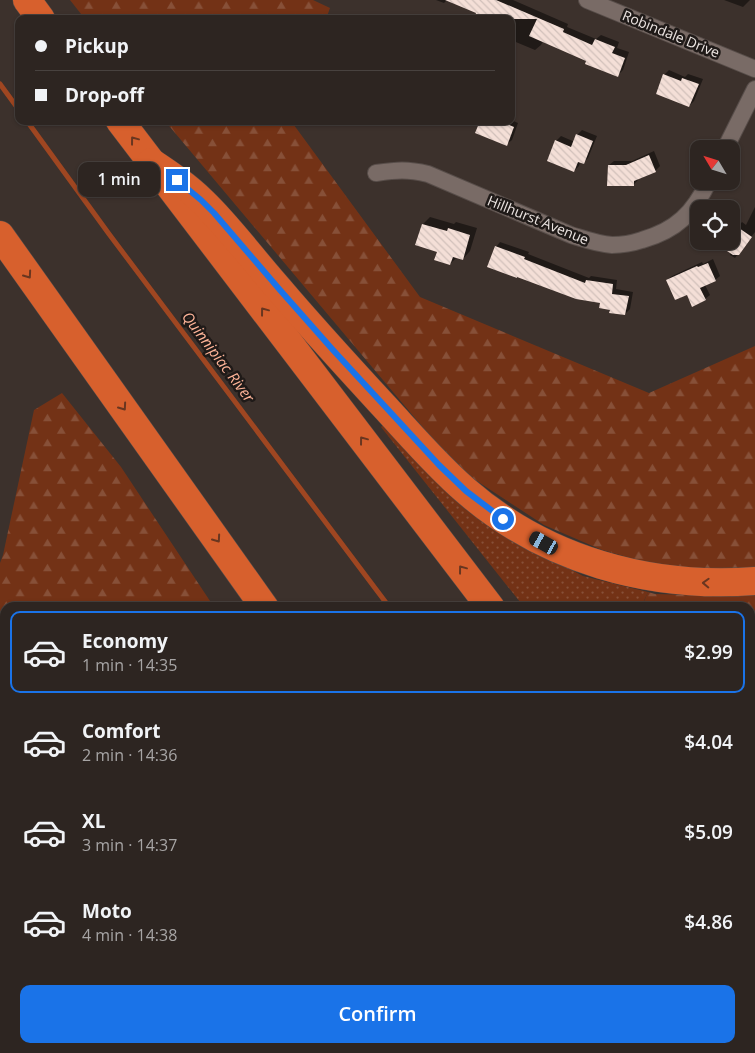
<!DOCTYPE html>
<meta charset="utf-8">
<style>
body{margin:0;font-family:"Open Sans",sans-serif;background:#352d2a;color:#f1f3f6;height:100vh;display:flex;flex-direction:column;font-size:19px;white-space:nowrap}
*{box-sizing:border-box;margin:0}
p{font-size:16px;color:#a7a5a5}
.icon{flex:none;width:28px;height:28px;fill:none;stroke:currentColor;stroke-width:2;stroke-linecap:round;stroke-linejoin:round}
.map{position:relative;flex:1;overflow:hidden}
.side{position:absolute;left:0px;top:602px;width:755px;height:451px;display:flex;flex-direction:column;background:#2d2521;border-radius:15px 15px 0 0;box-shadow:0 1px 4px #0004,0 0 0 1px #48423f}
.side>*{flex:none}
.hud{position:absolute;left:15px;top:15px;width:500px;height:110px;border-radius:10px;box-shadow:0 1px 4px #0004,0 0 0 1px #48423f;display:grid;align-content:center;height:110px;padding:0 20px;background:#2d2521}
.needle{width:32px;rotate:308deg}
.controls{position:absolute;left:690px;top:140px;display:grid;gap:10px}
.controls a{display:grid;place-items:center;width:50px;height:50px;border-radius:10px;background:#2d2521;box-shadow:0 1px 4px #0004,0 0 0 1px #48423f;font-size:25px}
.end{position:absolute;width:22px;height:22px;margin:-11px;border:6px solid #1a73e8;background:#fff;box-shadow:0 0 0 2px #fff}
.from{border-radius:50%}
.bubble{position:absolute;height:35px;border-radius:10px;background:#2d2521;box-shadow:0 1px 4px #0004,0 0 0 1px #48423f;font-size:16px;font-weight:600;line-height:35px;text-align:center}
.car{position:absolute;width:15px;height:30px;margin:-15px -8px;border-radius:6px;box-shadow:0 0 4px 1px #0007;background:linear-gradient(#222 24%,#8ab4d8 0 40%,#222 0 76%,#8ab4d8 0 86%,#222 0)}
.hud b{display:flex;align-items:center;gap:18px;height:48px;font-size:19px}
.hud b+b{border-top:1px solid #48423f}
.hud i{width:12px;height:12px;background:#f1f3f6}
ul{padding:9px 0 0;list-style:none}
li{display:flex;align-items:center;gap:15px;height:82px;margin:0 10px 8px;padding:0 10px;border:2px solid transparent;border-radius:10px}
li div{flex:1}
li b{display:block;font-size:19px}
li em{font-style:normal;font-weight:600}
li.on{border-color:#1a73e8}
li>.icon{width:45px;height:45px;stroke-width:1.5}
.button{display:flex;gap:10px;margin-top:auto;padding:10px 20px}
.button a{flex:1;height:58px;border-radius:10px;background:#1a73e8;color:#fff;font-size:20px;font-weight:600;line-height:58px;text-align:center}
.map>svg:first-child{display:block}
</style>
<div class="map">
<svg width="755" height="1053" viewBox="0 0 755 1053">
<defs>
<pattern id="green-dots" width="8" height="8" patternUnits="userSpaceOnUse" patternTransform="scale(1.25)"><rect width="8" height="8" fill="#733216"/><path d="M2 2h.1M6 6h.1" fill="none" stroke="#875038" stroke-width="1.8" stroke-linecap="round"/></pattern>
<pattern id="forest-firs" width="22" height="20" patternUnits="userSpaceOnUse" patternTransform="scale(1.25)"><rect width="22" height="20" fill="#733216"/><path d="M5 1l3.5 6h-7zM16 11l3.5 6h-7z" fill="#875038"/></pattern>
<pattern id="building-back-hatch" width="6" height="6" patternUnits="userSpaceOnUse" patternTransform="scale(1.25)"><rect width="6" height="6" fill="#f4dfd7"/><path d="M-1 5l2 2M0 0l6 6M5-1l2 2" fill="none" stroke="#d1c0ba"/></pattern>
</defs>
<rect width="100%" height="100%" fill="#3c312c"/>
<!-- green -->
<g fill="url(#green-dots)">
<polygon points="386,422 498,531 583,576 648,592 641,607 524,607 381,427"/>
<polygon points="750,974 755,980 755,1053 607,1053 604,1049 750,1049"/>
</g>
<!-- forest -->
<g fill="url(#forest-firs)">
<polygon points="70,0 313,0 330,8 326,19 85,19"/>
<polygon points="165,121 291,121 420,297 649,393 755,346 755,569 662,567 602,550 544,525 457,468"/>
<polygon points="62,393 121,467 214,607 5,608 5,673 0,677 0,563 3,555 34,410"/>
<polygon points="648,592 655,594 734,596 755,593 755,801 750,806 750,608 641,608"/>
<polygon points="5,741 5,1004 1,1002 0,999 0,745"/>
<polygon points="109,1049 363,1049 361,1050 341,1053 126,1053"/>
</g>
<!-- shadow -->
<g fill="#0007">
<polygon points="436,0 447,0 444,3"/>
<polygon points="447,0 513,0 568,24 567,27 596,39 601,35 619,42 617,48 629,52 623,70 618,75 588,60 543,41 541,45 535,50 511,40 511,19 478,12"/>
<polygon points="724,0 750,0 743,7"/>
<polygon points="669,70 685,77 688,74 703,79 694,101 689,106 664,75"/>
<polygon points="511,120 518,123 512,140 507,144 481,121 511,121"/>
<polygon points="582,130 597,136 588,158 583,163 580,162 579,166 574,171 556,141 561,136 575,142 577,135"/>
<polygon points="654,151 660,166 655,171 638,178 638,180 633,185 609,165 614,161 632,161"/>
<polygon points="755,207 755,232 735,258 730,255 731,252 731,235 742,222 746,225"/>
<polygon points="430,217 454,224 456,222 477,228 470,251 463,259 457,257 450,264 438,251 423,224"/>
<polygon points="500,242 529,252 528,254 589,278 591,276 617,280 616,289 633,292 630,309 625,314 611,309 496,247"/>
<polygon points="713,259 720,276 715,280 705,285 710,295 705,299 688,293 667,280 672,276 702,262 703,264"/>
</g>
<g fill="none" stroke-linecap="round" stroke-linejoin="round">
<!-- stream -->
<g stroke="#9f4621" stroke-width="5">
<polyline points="0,84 19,110"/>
<polyline points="27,121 109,234 390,608"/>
<polyline points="750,656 755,655"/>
</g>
</g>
<!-- building -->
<g fill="url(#building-back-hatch)">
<polygon points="445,0 496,0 564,29 563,32 592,45 595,39 615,47 612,53 625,58 618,77 585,64 586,61 529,36 537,19 474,19 476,13"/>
<polygon points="663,74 681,81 682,78 699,84 689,107 656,94"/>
<polygon points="480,121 499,121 514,127 507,146 475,133"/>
<polygon points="576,134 593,141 584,164 578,162 574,172 547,161 555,140 571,147"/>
<polygon points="649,155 656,172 634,181 634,186 607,186 608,165 626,165"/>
<polygon points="422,224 447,231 448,228 470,235 463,260 453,257 450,265 434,260 437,252 415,245"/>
<polygon points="736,226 752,237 739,255 733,255 721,247 725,241 731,241 731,233"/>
<polygon points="495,246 525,257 524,259 585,283 586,280 613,284 612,294 629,296 625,315 609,313 610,310 599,308 600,303 576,299 517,277 517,278 487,267"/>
<polygon points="708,263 716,281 700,288 706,300 692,307 687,295 675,300 666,280 697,266 698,267"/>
</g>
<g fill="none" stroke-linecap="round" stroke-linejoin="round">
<!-- minor casing -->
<g stroke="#574d49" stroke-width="18">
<g id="minor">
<polyline points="587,0 755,69"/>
<polyline points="725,149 755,89"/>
<path d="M376,173C397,170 407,169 428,174L571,235C584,239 597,244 612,245C621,245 633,243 642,240C677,230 693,213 709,181"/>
</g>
</g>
<!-- motorway casing -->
<g stroke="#574d49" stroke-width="29">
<g id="motorway">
<polyline points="27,0 41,19"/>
<polyline points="120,121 491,608"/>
<path d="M151,162C169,174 187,186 203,202C230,228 253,260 279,289C312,328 347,366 382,404C409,433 435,464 465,490C545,560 650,589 755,581"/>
<polyline points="0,235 265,608"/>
<polyline points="0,711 5,707"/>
<polyline points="750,822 755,817"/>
<polyline points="750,856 755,851"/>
<polyline points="750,946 755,952"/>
<polyline points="0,1020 5,1024"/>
<polyline points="42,1049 51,1053"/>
<polyline points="538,1049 541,1053"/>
<polyline points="580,1049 583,1053"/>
<polyline points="0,1051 3,1053"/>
<polyline points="416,1053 426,1049"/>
<polyline points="475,1053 484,1049"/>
</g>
</g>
<!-- minor -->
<use href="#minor" stroke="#796b66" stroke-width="16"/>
<!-- motorway -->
<use href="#motorway" stroke="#d7602d" stroke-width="28"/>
</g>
<!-- one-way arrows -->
<defs><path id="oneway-chevron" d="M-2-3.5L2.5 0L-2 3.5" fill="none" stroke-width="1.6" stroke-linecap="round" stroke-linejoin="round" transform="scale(1.25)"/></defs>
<g stroke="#693620">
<use href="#oneway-chevron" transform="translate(134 140) rotate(-127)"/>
<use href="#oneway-chevron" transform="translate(28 275) rotate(55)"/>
<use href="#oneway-chevron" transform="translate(264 311) rotate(-127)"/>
<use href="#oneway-chevron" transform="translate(123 407) rotate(55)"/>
<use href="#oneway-chevron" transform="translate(363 440) rotate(-127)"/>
<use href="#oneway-chevron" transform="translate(217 539) rotate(55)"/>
<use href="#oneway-chevron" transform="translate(462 569) rotate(-127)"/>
<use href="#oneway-chevron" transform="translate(706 583) rotate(-178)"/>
</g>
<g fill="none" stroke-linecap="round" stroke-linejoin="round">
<!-- route -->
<polyline stroke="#1a73e8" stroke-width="6" points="177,180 201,200 214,213 280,290 333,350 439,465 466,491 503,519"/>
</g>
<g text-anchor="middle" stroke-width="5" stroke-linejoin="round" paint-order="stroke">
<!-- street labels -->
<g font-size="14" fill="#ebe4e1" stroke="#1f1a18">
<text transform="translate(671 34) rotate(22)" y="5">Robindale Drive</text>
<text transform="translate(538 220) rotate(22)" y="5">Hillhurst Avenue</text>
</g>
<!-- water labels -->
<g font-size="15" font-style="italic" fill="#feb498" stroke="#1f1a18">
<text transform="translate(218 357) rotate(53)" y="5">Quinnipiac River</text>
</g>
</g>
</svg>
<div class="controls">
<a><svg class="needle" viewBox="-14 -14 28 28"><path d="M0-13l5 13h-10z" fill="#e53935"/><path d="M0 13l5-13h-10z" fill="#a7a5a5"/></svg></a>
<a><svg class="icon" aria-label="locate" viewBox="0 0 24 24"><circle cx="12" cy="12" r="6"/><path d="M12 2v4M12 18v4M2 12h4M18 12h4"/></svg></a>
</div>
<i class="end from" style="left:503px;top:519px"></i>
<i class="end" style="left:177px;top:180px"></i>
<div class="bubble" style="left:78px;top:162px;width:82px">1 min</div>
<i class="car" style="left:544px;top:543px;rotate:299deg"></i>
<div class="hud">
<b><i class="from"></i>Pickup</b>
<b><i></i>Drop-off</b>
</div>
<section class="side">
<ul>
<li class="on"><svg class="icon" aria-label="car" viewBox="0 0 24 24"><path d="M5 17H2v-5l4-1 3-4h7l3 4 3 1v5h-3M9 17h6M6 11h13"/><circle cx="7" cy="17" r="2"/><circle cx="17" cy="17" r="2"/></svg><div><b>Economy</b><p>1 min · 14:35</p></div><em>$2.99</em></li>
<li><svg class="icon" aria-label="car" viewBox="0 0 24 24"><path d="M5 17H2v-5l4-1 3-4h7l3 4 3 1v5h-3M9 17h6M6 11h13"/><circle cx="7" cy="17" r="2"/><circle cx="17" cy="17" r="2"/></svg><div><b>Comfort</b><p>2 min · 14:36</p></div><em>$4.04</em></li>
<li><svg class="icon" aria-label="car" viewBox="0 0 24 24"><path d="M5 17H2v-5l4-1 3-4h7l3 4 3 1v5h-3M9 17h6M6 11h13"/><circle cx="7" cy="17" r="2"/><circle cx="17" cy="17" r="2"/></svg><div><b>XL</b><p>3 min · 14:37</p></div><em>$5.09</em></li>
<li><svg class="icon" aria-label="car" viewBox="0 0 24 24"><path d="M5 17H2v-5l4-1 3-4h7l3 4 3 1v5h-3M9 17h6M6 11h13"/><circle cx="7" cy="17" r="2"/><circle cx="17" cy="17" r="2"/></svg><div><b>Moto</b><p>4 min · 14:38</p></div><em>$4.86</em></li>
</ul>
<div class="button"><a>Confirm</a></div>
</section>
</div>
